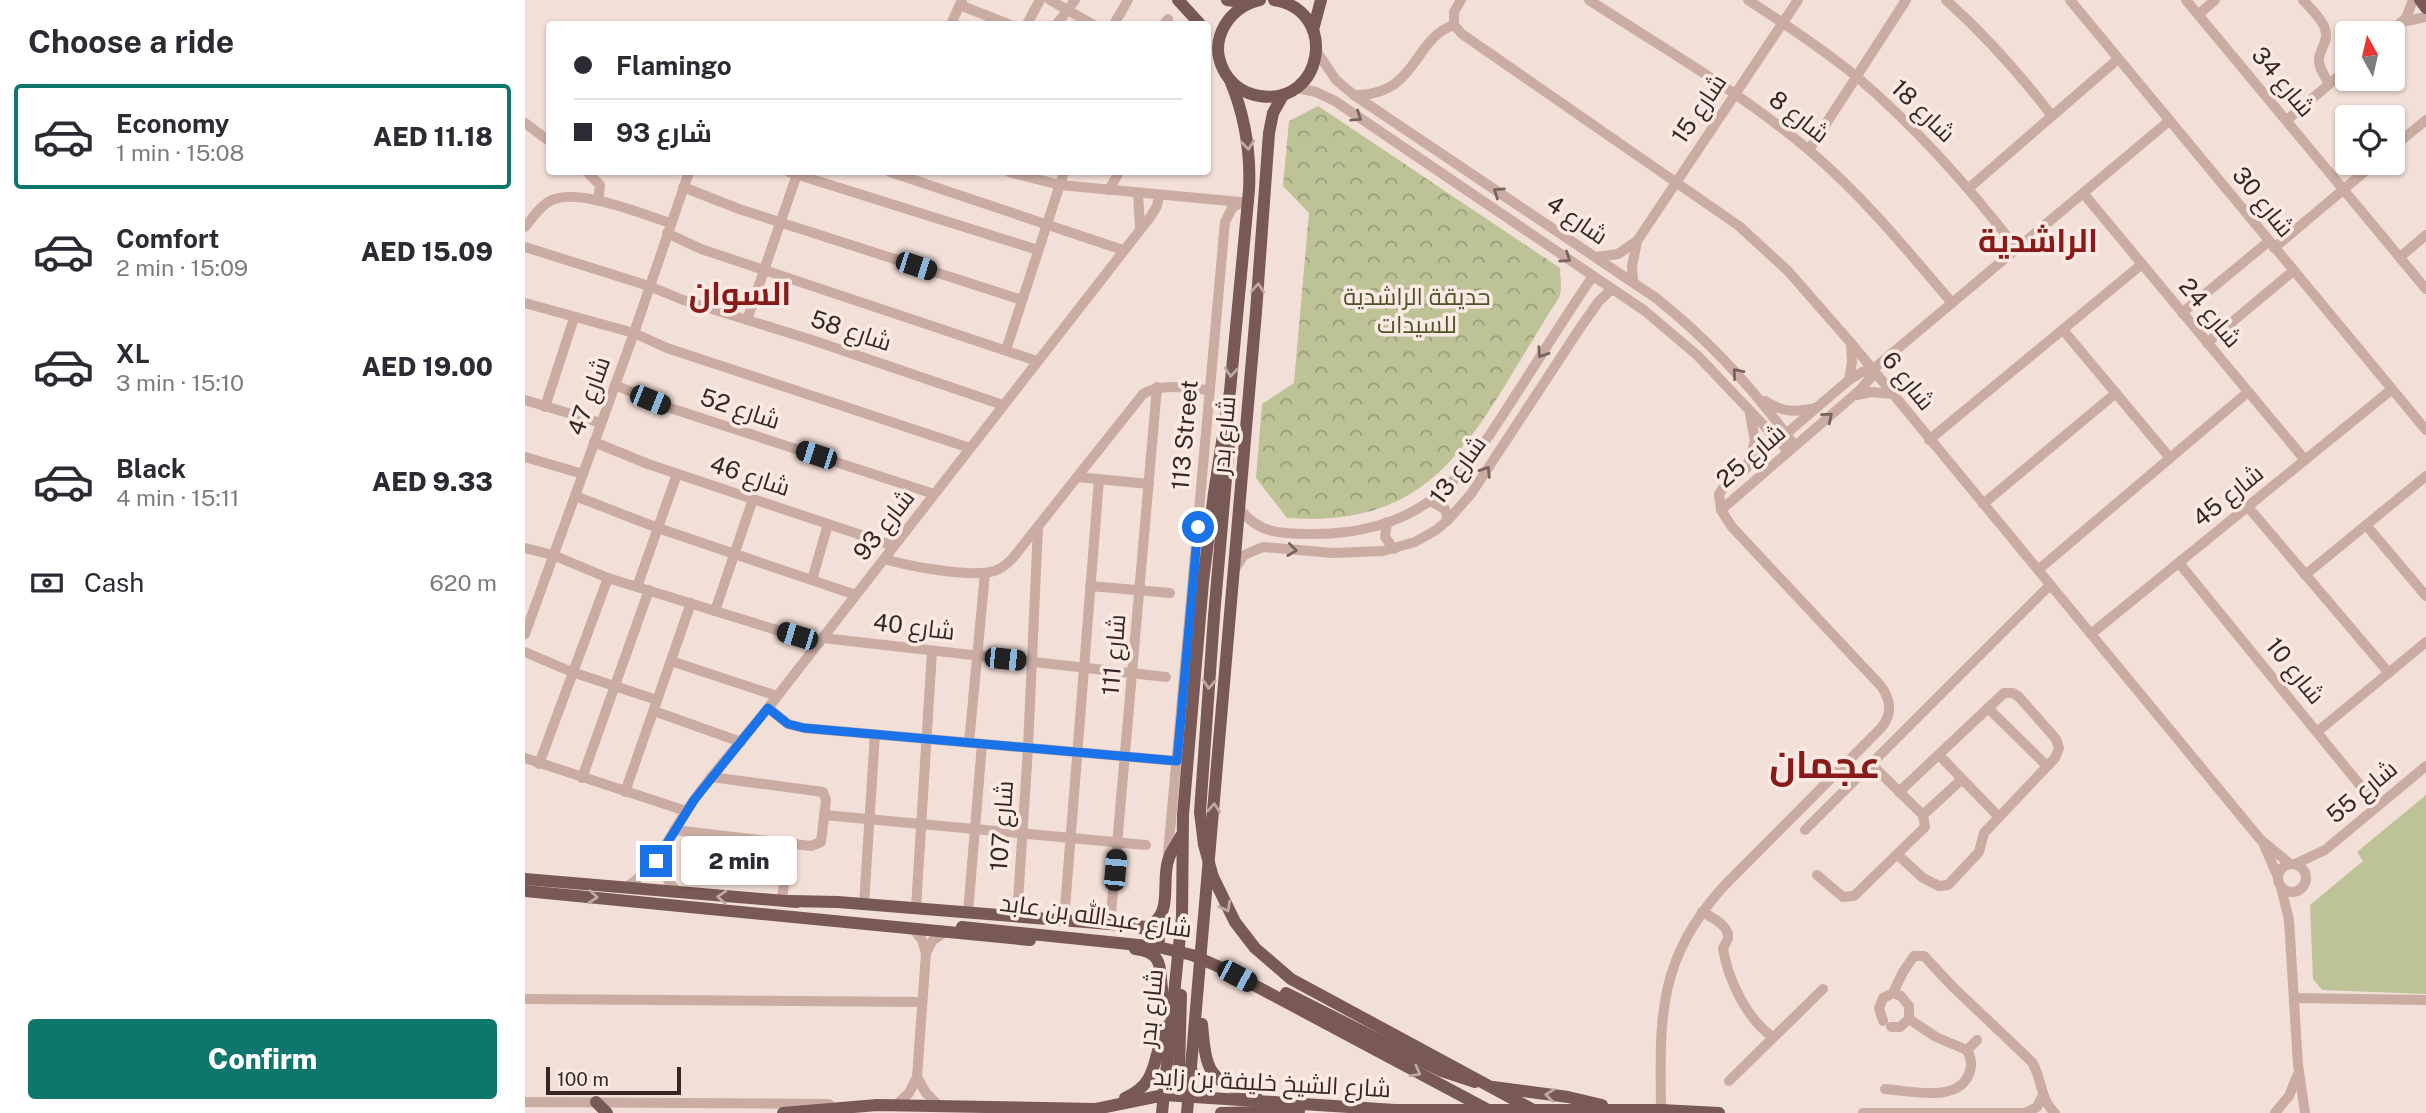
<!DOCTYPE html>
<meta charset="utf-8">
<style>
body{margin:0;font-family:"Public Sans",Cairo,sans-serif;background:#f7f7f7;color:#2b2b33;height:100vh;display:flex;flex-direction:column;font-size:26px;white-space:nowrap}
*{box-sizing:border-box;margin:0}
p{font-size:23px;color:#7c7c81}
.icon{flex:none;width:38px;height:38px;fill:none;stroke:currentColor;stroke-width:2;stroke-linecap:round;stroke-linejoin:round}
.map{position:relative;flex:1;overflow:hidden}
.side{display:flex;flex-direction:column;background:#fff;width:525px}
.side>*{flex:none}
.guide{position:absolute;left:21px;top:21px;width:665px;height:154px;border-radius:7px;box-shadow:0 2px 5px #0004;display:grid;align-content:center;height:154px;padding:0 28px;background:#fff}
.needle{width:46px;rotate:352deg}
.buttons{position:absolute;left:1810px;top:21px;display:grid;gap:14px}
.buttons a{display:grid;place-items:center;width:70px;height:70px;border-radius:7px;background:#fff;box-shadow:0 2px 5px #0004;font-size:35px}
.scale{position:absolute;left:21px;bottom:18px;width:135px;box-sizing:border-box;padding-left:7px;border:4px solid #352725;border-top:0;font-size:19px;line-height:24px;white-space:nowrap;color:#352725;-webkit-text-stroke:5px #faeae3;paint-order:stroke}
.end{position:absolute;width:32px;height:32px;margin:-16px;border:9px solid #1a73e8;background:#fff;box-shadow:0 0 0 4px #fff}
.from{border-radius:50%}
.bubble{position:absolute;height:49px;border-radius:7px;background:#fff;box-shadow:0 2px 5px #0004;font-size:23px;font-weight:800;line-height:49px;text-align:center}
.car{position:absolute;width:21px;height:42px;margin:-21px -10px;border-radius:9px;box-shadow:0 0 5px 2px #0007;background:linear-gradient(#222 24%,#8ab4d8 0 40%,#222 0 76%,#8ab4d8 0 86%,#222 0)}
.guide b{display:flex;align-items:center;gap:24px;height:66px;font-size:26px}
.guide b+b{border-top:2px solid #e1e1e2}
.guide i{width:18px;height:18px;background:#2b2b33}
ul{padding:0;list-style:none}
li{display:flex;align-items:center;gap:21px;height:105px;margin:0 14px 10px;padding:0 14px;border:4px solid transparent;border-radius:7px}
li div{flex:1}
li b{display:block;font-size:26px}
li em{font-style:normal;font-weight:800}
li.current{border-color:#0f766e}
li>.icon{width:63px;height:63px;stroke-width:1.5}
h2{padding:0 28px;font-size:32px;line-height:84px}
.pay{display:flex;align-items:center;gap:18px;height:77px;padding:0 28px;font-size:26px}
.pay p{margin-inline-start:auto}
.primary-button{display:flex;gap:14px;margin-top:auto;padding:14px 28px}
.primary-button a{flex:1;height:80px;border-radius:7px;background:#0f766e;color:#fff;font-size:28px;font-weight:800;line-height:80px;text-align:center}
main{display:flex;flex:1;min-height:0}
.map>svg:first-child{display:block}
</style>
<main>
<section class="side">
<h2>Choose a ride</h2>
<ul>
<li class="current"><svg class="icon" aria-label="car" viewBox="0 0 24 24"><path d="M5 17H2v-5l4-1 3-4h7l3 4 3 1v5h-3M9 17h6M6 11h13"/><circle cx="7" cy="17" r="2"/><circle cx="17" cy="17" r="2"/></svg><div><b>Economy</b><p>1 min · 15:08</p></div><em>AED 11.18</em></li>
<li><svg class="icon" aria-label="car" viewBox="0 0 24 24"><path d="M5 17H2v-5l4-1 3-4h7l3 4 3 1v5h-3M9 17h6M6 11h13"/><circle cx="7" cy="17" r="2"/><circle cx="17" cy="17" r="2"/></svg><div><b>Comfort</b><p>2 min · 15:09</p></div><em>AED 15.09</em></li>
<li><svg class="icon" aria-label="car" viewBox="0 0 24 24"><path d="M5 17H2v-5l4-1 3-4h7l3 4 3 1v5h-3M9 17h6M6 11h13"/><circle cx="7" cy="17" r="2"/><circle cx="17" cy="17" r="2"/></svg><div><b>XL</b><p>3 min · 15:10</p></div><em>AED 19.00</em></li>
<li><svg class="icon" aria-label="car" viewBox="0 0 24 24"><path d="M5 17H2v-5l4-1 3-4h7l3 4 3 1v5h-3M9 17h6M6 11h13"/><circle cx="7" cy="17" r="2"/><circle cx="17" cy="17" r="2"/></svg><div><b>Black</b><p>4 min · 15:11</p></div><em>AED 9.33</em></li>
</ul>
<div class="pay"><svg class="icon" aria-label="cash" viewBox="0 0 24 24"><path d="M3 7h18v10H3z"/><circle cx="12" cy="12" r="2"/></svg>Cash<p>620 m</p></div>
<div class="primary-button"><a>Confirm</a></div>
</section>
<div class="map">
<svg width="1901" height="1113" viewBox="0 0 1901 1113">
<defs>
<pattern id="park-crowns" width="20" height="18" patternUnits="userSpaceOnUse" patternTransform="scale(1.75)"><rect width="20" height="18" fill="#bdc297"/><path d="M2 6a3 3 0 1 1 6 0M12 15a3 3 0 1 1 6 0" fill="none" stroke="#9a9e7b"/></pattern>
</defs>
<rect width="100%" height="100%" fill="#f2dfd7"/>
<!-- park -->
<path fill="url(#park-crowns)" d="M793,106L1035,268C1035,276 1037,287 1035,295C1033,301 1027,308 1024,313C1015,328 1005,344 996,359C935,461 892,527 762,518L731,478L737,404L769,383L784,213L758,186L764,121Z"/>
<!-- garden -->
<polygon fill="#bdc297" points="1901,795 1901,994 1797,990 1788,979 1785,905 1838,861 1832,852"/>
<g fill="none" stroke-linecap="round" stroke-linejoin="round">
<!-- minor -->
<g stroke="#caaca3" stroke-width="10">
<polyline points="525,0 567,24"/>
<path d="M1064,0C1138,48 1217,93 1285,151C1338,196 1382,250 1427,303"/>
<path d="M1223,0C1260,24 1298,49 1332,77C1392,128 1444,187 1492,249"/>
<path d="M1421,0C1460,35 1495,74 1527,116"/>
<polyline points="1545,0 1901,430"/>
<polyline points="1661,0 1901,289"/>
<path d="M1778,0C1785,8 1795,17 1799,26C1805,40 1796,46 1794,58C1793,67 1800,76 1804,84"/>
<polyline points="435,5 483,24"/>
<polyline points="1674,14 1690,0"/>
<polyline points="1877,22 1901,17"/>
<polyline points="426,24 437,0"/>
<polyline points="502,24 515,0"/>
<polyline points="532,24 550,0"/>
<polyline points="589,24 603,0"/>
<polyline points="639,24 643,19"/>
<polyline points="929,25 937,34 1214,226 1263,271 1326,343 1735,839 1765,864"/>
<polyline points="929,25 929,12 936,0"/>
<polyline points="1864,33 1881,18 1888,0"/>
<path d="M792,52L811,80L829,95L1131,298C1185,341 1230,390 1269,445"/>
<polyline points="772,88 791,92 810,101 1120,311 1173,356 1263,451"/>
<path d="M829,95C893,96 887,39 929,25"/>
<polyline points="1762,120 1822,69"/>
<polyline points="0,123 24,141"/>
<polyline points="1867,148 1901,120"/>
<polyline points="1284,150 1381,0"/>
<polyline points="62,172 75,185 73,201"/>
<polyline points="264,172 513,250"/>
<polyline points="365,172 598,250"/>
<polyline points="484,172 535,185 715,202"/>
<polyline points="158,187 214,209 497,300"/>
<polyline points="1444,188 1593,59"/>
<polyline points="584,190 594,172"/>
<polyline points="613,193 615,227"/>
<polyline points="1558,193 1780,460"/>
<path d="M0,227C8,217 16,205 27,200C54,188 117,214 145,223"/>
<polyline points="142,233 176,249 512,361"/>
<polyline points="0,247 124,286 158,300 287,340 478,405"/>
<polyline points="1749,248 1850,163"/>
<polyline points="1071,257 1093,254 1112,241 1273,0"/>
<polyline points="1875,257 1901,235"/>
<polyline points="1108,282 1107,266 1112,242"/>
<polyline points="0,303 109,333 142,348 445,448"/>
<polyline points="1657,313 1743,242"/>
<polyline points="222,320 272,174"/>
<polyline points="1538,330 1645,458"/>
<polyline points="1682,343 1768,271"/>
<polyline points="481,350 539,172"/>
<polyline points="1324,380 1327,362 1326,344"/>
<polyline points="90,385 142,407 409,494"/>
<polyline points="1332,395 1346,392 1368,394"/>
<polyline points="0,400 76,423"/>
<path d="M1240,401C1258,413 1271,412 1291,408"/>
<polyline points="20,407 49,318"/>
<polyline points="1404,440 1617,264"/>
<polyline points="69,442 123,464 369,546"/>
<polyline points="0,457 58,474"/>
<polyline points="1222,467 1230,441 1225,414"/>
<polyline points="552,477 624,484"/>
<polyline points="50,496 133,528 331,595"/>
<polyline points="905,501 920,509 923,520"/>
<polyline points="1458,504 1591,393"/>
<polyline points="1723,507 1864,673"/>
<path d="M714,508C734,535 759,534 790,534C831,534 874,524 906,500C942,474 966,433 990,396C1016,356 1041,315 1068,276"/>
<polyline points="1196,510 1336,389 1346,377 1347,370"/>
<polyline points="862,522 860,537 869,549"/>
<polyline points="1841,525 1901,596"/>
<polyline points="0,548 28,555 83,578 294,643"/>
<path d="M359,559C383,566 446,578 469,571C476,569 482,564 487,559L618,394C637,382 663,389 685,390"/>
<polyline points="1654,563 1852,806"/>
<polyline points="709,570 719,555 738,547 808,553 858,551 890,542 911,530 923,520 946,494 1055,328 1074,301 1087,289"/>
<polyline points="1513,570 1723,392"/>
<polyline points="1780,575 1901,476"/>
<polyline points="287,580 303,524"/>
<polyline points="565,586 645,593"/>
<polyline points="112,587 152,474"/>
<polyline points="190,611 228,499"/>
<polyline points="0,634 109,333 164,172"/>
<polyline points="1566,634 1866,390"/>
<polyline points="298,638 641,677"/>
<polyline points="0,652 47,672 132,700"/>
<polyline points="146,661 252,696"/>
<polyline points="243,708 263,724 279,728 652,761"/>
<polyline points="1463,708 1522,766"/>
<polyline points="129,711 216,742"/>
<polyline points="1792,732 1901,642"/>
<polyline points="444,743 460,573"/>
<polyline points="1414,755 1474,817"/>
<polyline points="0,758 161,811"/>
<polyline points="14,764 83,578"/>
<polyline points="57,778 124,590"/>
<polyline points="100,792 166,603"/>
<polyline points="299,815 621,845"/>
<polyline points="1398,815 1436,780"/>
<polyline points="149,830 286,846 296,842 301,800 298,792 186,777"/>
<polyline points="1280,830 1525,585"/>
<polyline points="1739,845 1753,877"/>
<path d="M137,854C135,869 142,883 154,892"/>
<polyline points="643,854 700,222 707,208 716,203"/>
<polyline points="1373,855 1398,878 1414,886 1423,885 1454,852 1459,833 1530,758 1534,748 1531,739 1494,697 1488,693 1479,693 1374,792"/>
<polyline points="1770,864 1800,850 1901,766"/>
<circle cx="1767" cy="878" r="14"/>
<polyline points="1292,875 1318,897 1329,896 1400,827 1398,815 1346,764"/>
<polyline points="1756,887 1764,920 1773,1065 1780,1113"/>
<path d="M100,888C134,867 146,831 169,800C192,768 218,739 243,708L626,216L632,206L634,196"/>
<polyline points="257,901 263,843"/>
<polyline points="339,904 350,734"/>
<polyline points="391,908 407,651"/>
<path d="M1177,912C1185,916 1205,926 1203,938C1202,942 1199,945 1198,949C1203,979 1222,1020 1248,1037"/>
<polyline points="443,913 457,744"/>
<polyline points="492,917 503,748 513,527"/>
<polyline points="539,921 574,479"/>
<polyline points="585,925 632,387"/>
<polyline points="401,953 408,940 420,932"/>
<path d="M1368,993L1378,972L1389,956H1399L1427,986L1507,1062C1517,1078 1515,1100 1530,1113"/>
<polyline points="1769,998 1901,1000"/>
<polyline points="0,999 397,1002"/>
<polyline points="1358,1021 1354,1008 1358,998 1368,993 1376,996 1384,1006 1384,1019 1375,1027 1366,1027"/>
<polyline points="1442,1050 1452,1040"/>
<polyline points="392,1077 401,1093 414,1106"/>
<polyline points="1204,1081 1298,989"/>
<path d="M1360,1089C1386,1091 1436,1104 1445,1071C1447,1064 1446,1057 1442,1050L1411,1037L1384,1019"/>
<polyline points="0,1102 304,1104"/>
<polyline points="371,1105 384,1093 392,1077 401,953 397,940 389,930"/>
<path d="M1136,1110C1135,1017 1132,962 1197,888L1356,728C1368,714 1366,699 1355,685L1207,527L1196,510L1194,494L1199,487L1324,380L1337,372L1347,370L1644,121"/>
<polyline points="1338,1113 1500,1113 1512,1107 1518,1095"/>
<polyline points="1750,1113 1764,1096 1772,1076"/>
</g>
<!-- major -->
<g stroke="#785955" stroke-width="12">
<polyline points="653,0 675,24"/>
<polyline points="702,0 723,3"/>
<path d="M735,0C705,7 683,38 698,69C705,84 719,94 735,96C799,106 814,10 749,0"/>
<polyline points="1895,0 1901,8"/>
<polyline points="788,30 796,0"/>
<polyline points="689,616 704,444"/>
<polyline points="0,879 272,902"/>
<polyline points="0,891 505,940"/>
<path d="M265,901L313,902L622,927C649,915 636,884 643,861C645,852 652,844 656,836"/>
<polyline points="616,928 629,932 634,938 633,946 622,950"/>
<path d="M610,949C652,953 624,989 647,1008"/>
<polyline points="656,995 654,1069 660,1075 667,1071"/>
<path d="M677,1024C681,1071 683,1082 731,1095"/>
<polyline points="876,1051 917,1071 950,1082"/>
<polyline points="968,1087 1043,1097 1077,1105"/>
<path d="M600,1098C636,1082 626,1056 642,1026"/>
<polyline points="71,1102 82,1113"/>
<polyline points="258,1113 352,1105 571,1109 639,1095 870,1110 1136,1110 1194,1113"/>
<path d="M637,1113L657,916L658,815L678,582L689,493L705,391L724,190C726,151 720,116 705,80"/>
<polyline points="662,1113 731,312 744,133 748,113 758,95"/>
<polyline points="696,1113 774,1111"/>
</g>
<!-- major-bridge -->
<g stroke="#785955" stroke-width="12">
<polyline points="689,616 675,812 679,845 688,877 710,922 730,948 766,979 1014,1113"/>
<polyline points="437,927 633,947 667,955 699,969 969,1113"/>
<polyline points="761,993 876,1051"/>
</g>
</g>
<!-- one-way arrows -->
<defs><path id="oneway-chevron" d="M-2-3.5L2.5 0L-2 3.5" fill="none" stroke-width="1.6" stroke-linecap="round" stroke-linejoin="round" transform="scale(1.75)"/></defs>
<g stroke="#78635e">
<use href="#oneway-chevron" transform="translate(832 117) rotate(34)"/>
<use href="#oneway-chevron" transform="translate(973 192) rotate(-146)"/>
<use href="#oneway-chevron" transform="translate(1041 258) rotate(34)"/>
<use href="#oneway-chevron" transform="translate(1017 353) rotate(123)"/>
<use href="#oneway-chevron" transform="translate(1212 373) rotate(-131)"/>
<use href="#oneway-chevron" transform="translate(1303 417) rotate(-40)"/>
<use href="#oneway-chevron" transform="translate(961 471) rotate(-57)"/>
<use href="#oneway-chevron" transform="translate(767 550) rotate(7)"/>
</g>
<g stroke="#c0a9a3">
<use href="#oneway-chevron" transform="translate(723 145) rotate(84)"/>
<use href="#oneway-chevron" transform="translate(733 288) rotate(-86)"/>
<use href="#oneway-chevron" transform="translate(706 372) rotate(95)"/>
<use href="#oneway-chevron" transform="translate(684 684) rotate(94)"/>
<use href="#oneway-chevron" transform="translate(689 808) rotate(-85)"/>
<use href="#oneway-chevron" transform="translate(68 897) rotate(5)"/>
<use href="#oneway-chevron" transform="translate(197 897) rotate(-176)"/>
<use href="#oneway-chevron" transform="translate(701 907) rotate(62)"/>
<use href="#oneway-chevron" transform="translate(891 1072) rotate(28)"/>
<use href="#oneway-chevron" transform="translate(1025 1095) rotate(-173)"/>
</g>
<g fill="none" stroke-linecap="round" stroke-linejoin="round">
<!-- route -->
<polyline stroke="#1a73e8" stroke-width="9" points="131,861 169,800 243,708 263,724 279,728 652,761 673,527"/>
</g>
<g text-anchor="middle" stroke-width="7" stroke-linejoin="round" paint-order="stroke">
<!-- street labels -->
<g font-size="24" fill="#352725" stroke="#faeae3">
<text transform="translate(1758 82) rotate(50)" y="8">شارع 34</text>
<text transform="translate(1174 109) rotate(-56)" y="8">شارع 15</text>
<text transform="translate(1398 111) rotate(44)" y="8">شارع 18</text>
<text transform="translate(1274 117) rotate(38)" y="8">شارع 8</text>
<text transform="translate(1738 202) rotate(51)" y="8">شارع 30</text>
<text transform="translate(1052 220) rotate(34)" y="8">شارع 4</text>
<text transform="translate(1685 313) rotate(50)" y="8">شارع 24</text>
<text transform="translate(326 331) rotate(18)" y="8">شارع 58</text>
<text transform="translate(1383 381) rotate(51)" y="8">شارع 6</text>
<text transform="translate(64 396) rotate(-70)" y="8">شارع 47</text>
<text transform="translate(215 409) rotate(18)" y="8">شارع 52</text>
<text transform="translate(660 435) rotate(-85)" y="8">113 Street</text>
<text transform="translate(699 435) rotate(-85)" y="8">شارع بدر</text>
<text transform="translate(1226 456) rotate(-41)" y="8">شارع 25</text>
<text transform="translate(933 470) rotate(-54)" y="8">شارع 13</text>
<text transform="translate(225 476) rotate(18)" y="8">شارع 46</text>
<text transform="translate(1703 496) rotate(-39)" y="8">شارع 45</text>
<text transform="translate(359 525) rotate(-52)" y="8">شارع 93</text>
<text transform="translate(389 627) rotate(7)" y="8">شارع 40</text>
<text transform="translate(589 655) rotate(-85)" y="8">شارع 111</text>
<text transform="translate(1770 671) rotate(51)" y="8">شارع 10</text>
<text transform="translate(1837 792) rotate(-40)" y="8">شارع 55</text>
<text transform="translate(477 826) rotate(-86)" y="8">شارع 107</text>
<text transform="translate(571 916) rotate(8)" y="8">شارع عبدالله بن عابد</text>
<text transform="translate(626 1008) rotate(-84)" y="8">شارع بدر</text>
<text transform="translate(747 1083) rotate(3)" y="8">شارع الشيخ خليفة بن زايد</text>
</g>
<!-- park labels -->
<g font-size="24" fill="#4e5428" stroke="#faeae3">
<text x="892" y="305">حديقة الراشدية<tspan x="892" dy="28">للسيدات</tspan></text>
</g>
<!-- district labels -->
<g font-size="32" font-weight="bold" fill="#881b1a" stroke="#faeae3">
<text x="1513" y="252">الراشدية</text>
<text x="215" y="305">السوان</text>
</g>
<!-- town labels -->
<g font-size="38" font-weight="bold" fill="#881b1a" stroke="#faeae3">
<text x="1300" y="778">عجمان</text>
</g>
</g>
</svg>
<div class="buttons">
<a><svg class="needle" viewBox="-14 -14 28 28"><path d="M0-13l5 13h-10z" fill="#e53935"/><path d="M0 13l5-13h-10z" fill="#7c7c81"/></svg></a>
<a><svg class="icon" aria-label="locate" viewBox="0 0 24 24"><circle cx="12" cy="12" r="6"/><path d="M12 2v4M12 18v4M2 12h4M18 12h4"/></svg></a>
</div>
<div class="scale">100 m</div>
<i class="end from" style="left:673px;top:527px"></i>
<i class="end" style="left:131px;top:861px"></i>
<div class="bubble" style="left:156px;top:836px;width:116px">2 min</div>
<i class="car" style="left:391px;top:266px;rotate:108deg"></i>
<i class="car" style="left:125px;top:400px;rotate:112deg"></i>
<i class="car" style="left:291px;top:455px;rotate:288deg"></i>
<i class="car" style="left:272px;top:636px;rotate:287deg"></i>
<i class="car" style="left:480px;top:659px;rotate:96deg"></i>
<i class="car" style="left:590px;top:870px;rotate:5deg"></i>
<i class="car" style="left:712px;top:976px;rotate:118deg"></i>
<div class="guide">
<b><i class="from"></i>Flamingo</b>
<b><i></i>شارع 93</b>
</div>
</div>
</main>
